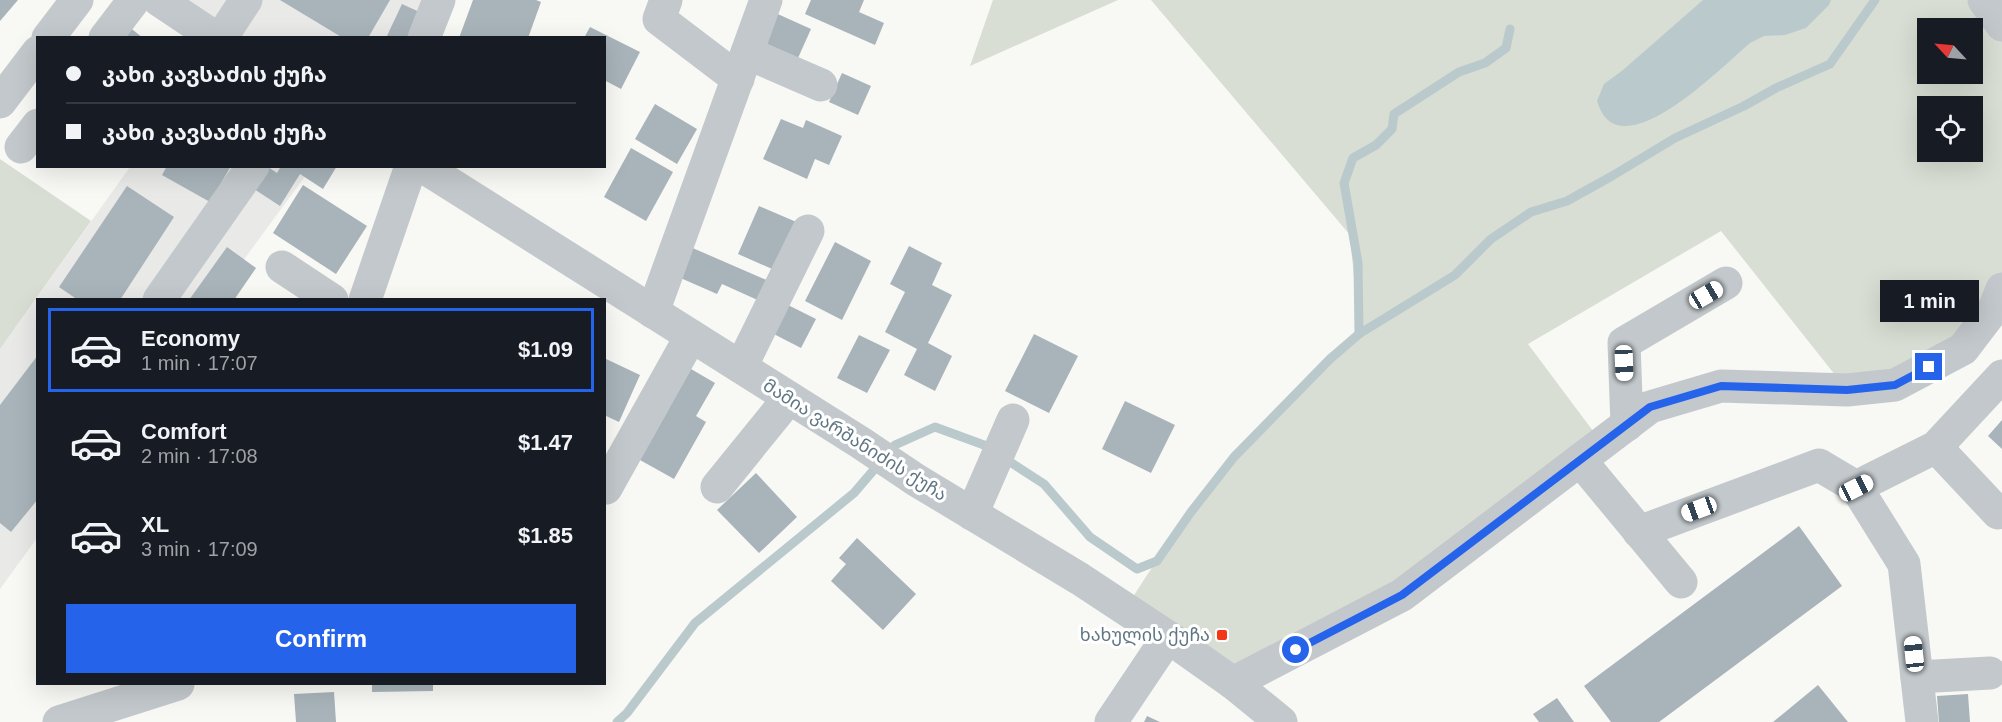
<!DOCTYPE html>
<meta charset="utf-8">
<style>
body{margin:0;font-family:Helvetica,"Noto Sans Georgian",sans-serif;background:#20242c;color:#f1f3f6;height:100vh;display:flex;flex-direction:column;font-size:22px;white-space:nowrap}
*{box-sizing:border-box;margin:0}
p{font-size:20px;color:#9ea1a6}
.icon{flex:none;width:33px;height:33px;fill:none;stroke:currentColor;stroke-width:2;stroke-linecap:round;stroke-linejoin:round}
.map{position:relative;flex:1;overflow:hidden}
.side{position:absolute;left:36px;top:298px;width:570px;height:387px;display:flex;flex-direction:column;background:#171b24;border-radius:0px;box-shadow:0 6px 24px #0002}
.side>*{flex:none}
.banner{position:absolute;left:36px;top:36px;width:570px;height:132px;border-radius:0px;box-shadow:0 6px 24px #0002;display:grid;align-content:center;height:132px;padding:0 30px;background:#171b24}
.needle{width:39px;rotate:296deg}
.controls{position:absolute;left:1917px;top:18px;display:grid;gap:12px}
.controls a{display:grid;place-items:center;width:66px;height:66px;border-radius:0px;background:#171b24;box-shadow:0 6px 24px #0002;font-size:30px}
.end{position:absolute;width:27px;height:27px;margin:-14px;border:8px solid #2563eb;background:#fff;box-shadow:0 0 0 3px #fff}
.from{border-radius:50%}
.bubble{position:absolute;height:42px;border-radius:0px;background:#171b24;box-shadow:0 6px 24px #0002;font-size:20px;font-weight:600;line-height:42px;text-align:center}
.car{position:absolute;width:18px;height:36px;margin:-18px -9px;border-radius:8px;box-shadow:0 0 4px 2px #0007;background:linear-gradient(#fff 24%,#345 0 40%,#fff 0 76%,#345 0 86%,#fff 0)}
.banner b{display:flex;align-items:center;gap:21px;height:57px;font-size:22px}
.banner b+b{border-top:2px solid #363941}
.banner i{width:15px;height:15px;background:#f1f3f6}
ul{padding:10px 0 0;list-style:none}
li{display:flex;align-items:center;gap:18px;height:84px;margin:0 12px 9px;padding:0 18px;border:3px solid transparent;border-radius:0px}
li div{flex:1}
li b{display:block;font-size:22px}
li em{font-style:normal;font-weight:600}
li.active{border-color:#2563eb}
li>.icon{width:54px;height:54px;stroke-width:1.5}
.action{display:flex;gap:12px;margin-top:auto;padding:12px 30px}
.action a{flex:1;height:69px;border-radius:0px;background:#2563eb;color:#fff;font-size:24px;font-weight:600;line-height:69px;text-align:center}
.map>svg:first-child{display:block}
</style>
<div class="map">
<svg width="2002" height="722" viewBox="0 0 2002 722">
<rect width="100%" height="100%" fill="#f8f8f4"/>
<!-- built -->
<g fill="#e9e9e8">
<polygon points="159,0 439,0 424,38 216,37"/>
<polygon points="130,167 312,167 214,300 38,300 37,538 0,589 0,349"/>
</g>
<!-- green -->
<g fill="#d8ded3" fill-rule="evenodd">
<polygon points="993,0 1118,0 970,66"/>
<path d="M1151,0H2002V289L1963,349L1847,390L1721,231L1528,344L1602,443L1402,595L1233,683L1125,609C1159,557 1193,503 1235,457C1274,414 1315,371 1359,333L1350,235ZM1928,28H1972V74H1928ZM1928,106H1972V152H1928Z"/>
<polygon points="0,159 91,221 0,349"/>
</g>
<!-- water -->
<path fill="#bac9cc" d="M1703,0H1831L1829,5L1806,28L1785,35L1764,36L1750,43C1722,67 1655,135 1617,125C1606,122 1600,111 1597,101L1604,84L1623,70Z"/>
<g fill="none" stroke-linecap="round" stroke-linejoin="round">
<!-- stream -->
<g stroke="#bac9cc" stroke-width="9">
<polyline points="1359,334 1358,263 1344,183 1353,158 1376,145 1392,129 1394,114 1459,72 1485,63 1506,48 1510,29"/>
<polyline points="1004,458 1044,484 1090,537 1137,569 1157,561 1191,512 1234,457 1330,359 1359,334 1455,275 1491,239 1531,212 1567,201 1612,176 1675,138 1744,106 1776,88 1830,64 1875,0"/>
<polyline points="617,722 627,713 695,623 854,493 895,445 935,427 984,445 992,450"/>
</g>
</g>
<!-- building -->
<g fill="#a8b4ba">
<polygon points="0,0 18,0 0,21"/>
<polygon points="280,0 390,0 368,38 343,38"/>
<polygon points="473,0 536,0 541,2 528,38 459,38"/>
<polygon points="811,0 864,0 859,12 884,23 875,45 805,14"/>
<polygon points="402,4 426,15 415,38 386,38"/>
<polygon points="771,11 811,29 798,58 758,40"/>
<polygon points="128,26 143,38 119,38"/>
<polygon points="590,27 640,52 621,89 604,80 604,38 584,38"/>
<polygon points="842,73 871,86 858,115 829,102"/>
<polygon points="655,104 697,129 677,164 635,139"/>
<polygon points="781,119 803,128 806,120 842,136 829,165 815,159 807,179 763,159"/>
<polygon points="631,148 673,172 646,221 604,197"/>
<polygon points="167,166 231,166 210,202 162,175"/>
<polygon points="281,166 337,166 323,189 300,174 280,206 254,189 268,167 277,173"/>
<polygon points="303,185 367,226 336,274 273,233"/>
<polygon points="127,186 174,217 120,300 78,300 59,287"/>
<polygon points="759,206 801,224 779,272 738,254"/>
<polygon points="835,242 871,261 842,320 805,301"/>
<polygon points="688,246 771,282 762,302 722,284 717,294 676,276"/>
<polygon points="909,246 942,263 932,285 952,295 928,343 952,356 935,391 904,375 917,349 885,332 905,292 890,284"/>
<polygon points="227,247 256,268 234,300 189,300"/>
<polygon points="780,301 816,319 801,348 766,330"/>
<polygon points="1034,334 1078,356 1049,413 1005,391"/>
<polygon points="859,335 890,350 867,393 837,378"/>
<polygon points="38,355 38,499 11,532 0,523 0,405"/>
<polygon points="604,358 640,375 619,422 604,415"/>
<polygon points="691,369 715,383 696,416 706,422 674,479 640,460"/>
<polygon points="1125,401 1175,425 1151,473 1102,449"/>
<polygon points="2002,420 2002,449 1988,436"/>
<polygon points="756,473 797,517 759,553 717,510"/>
<polygon points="1799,526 1842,586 1659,722 1611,722 1584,686"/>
<polygon points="857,538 916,594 883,630 831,581 846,564 839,558"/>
<polygon points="372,684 433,684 433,691 372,692"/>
<polygon points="1818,685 1848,722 1773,722"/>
<polygon points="334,692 336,722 296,722 294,694"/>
<polygon points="1968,694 1970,722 1939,722 1937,696"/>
<polygon points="1557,698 1574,722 1539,722 1533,714"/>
<polygon points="1147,716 1160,722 1144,722"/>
</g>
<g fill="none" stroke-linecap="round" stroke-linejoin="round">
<!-- minor -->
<g stroke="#c2c8cb" stroke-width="33">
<polyline points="159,0 216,38"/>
<polyline points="666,0 659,19 738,79"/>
<polyline points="1984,0 2002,25"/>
<polyline points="48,38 77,0"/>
<polyline points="105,38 134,0"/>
<polyline points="221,38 246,0"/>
<polyline points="424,38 439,0"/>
<polyline points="747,53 821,85"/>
<polyline points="0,102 38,52"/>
<polyline points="21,147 38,125"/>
<polyline points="422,166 861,443 916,480 1080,579 1168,637 1233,683 1281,722"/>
<polyline points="282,267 332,300"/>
<polyline points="159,300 253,166"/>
<polyline points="365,300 411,166"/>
<polyline points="653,312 766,0"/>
<polyline points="741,367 808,231"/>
<polyline points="1627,425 1624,343 1726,283"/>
<polyline points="1936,447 1998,513"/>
<polyline points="1580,460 1681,582"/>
<polyline points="717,487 789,398"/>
<polyline points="1856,487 1936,447 2002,376"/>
<polyline points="606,488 691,336"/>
<polyline points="972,514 1013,420"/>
<polyline points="1639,532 1819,465 1856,487 1904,564 1922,722"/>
<polyline points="1917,677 1990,673"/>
<polyline points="1233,683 1402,595 1650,407 1721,386 1847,390 1895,385 1963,349 1995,307 2002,289"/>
<polyline points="59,722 178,684"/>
<polyline points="1111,722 1168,637"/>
</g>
</g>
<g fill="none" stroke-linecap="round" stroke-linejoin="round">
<!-- route -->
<polyline stroke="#2563eb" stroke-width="8" points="1296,650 1402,595 1650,407 1721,386 1847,390 1895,385 1929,367"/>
</g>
<!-- markers -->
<rect fill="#f43618" stroke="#fff" stroke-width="2" x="1216" y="629" width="12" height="12" rx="3"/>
<g text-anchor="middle" stroke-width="6" stroke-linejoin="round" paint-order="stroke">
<!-- street labels -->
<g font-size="18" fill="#607783" stroke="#fff">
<text transform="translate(855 440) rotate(32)" y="6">მამია ვარშანიძის ქუჩა</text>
</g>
<!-- poi labels -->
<g font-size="18" fill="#607783" stroke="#fff" text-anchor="end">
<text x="1210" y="641">ხახულის ქუჩა</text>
</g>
</g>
</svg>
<div class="controls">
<a><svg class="needle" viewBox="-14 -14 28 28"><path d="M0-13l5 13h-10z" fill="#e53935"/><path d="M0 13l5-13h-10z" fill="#9ea1a6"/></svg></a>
<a><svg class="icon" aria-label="locate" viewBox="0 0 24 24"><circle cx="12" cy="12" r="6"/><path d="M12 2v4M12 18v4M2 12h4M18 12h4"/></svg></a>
</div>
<i class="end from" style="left:1296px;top:650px"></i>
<i class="end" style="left:1929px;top:367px"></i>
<div class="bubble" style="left:1880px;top:280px;width:99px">1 min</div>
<i class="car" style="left:1706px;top:295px;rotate:60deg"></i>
<i class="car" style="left:1624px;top:363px;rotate:178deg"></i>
<i class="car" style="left:1856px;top:488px;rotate:63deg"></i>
<i class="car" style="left:1699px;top:509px;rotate:250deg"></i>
<i class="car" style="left:1914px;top:654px;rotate:354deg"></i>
<div class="banner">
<b><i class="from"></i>კახი კავსაძის ქუჩა</b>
<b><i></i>კახი კავსაძის ქუჩა</b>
</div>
<section class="side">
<ul>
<li class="active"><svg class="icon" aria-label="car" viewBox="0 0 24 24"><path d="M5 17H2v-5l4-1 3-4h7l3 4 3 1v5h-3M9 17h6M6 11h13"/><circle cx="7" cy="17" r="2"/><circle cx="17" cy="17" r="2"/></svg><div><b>Economy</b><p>1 min · 17:07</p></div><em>$1.09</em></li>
<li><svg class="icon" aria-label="car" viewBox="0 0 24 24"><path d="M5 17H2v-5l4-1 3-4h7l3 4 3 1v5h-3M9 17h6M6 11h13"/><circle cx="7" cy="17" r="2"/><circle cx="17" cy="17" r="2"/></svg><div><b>Comfort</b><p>2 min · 17:08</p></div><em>$1.47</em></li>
<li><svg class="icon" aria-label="car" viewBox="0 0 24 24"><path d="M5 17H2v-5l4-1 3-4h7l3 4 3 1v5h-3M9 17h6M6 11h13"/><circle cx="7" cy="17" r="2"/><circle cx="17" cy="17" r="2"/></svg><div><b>XL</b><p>3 min · 17:09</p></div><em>$1.85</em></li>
</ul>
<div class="action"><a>Confirm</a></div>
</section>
</div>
